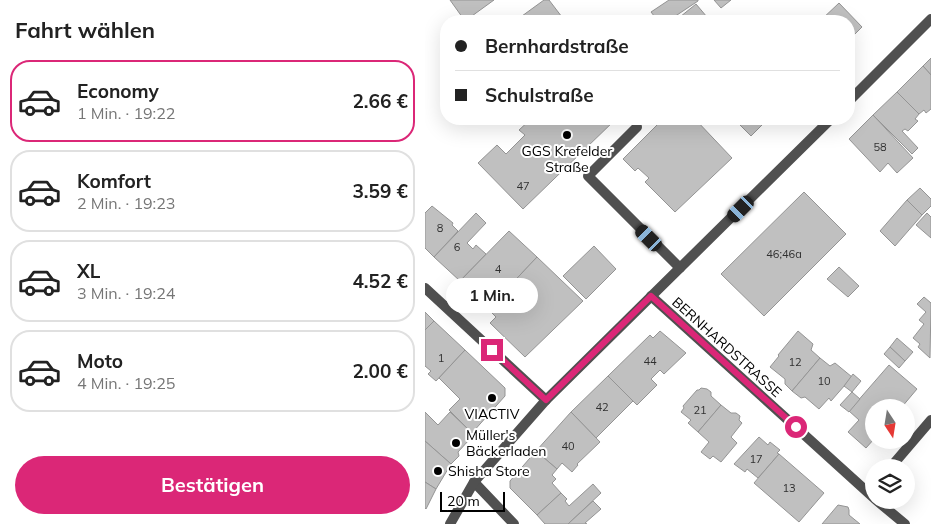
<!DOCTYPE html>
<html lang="de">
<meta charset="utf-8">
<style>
body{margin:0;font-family:Mulish,sans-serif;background:#f2f2f2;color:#222;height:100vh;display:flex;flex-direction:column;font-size:19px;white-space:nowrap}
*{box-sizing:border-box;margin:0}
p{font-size:16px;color:#767676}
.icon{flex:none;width:28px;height:28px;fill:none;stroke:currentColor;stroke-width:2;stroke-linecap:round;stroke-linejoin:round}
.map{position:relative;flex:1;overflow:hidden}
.details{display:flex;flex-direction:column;background:#fff;width:425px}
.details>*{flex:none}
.guide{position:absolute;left:15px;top:15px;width:415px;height:110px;border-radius:20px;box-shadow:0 5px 20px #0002;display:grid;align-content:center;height:110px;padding:0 15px;background:#fff}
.needle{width:32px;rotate:168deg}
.buttons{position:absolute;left:440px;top:399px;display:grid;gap:10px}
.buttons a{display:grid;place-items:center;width:50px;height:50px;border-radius:50%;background:#fff;box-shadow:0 5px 20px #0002;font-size:25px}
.scale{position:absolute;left:15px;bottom:12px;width:65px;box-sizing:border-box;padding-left:5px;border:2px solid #000;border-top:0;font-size:14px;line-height:18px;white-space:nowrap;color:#000;-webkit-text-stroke:4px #fff;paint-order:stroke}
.end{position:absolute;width:22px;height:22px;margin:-11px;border:6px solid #db2777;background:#fff;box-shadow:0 0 0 2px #fff}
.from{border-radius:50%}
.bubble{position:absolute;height:35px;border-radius:18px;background:#fff;box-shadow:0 5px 20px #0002;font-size:16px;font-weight:700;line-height:35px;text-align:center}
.car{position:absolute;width:15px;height:30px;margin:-15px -8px;border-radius:6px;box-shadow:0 0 4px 1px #0007;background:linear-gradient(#222 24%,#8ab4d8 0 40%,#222 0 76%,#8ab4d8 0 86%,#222 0)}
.guide b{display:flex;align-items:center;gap:18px;height:48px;font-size:19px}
.guide b+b{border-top:1px solid #e0e0e0}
.guide i{width:12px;height:12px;background:#222}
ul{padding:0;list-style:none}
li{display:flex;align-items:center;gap:15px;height:82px;margin:0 10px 8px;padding:0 5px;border:2px solid #e0e0e0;border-radius:20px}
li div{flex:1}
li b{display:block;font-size:19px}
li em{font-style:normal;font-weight:700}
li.on{border-color:#db2777}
li>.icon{width:45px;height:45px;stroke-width:1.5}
h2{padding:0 15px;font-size:22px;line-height:60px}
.cta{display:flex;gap:10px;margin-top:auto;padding:10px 15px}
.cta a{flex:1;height:58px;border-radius:30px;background:#db2777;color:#fff;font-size:20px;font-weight:700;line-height:58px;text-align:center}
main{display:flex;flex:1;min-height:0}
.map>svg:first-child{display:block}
</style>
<main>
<section class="details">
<h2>Fahrt wählen</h2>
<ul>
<li class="on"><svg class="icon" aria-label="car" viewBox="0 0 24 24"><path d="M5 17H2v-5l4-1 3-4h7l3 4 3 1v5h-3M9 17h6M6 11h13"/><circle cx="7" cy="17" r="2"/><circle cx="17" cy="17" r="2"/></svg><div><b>Economy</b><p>1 Min. · 19:22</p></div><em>2.66 €</em></li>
<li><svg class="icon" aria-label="car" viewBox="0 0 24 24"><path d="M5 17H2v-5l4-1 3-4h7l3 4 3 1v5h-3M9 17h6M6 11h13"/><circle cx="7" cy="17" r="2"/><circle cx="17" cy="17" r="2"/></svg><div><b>Komfort</b><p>2 Min. · 19:23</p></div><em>3.59 €</em></li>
<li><svg class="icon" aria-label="car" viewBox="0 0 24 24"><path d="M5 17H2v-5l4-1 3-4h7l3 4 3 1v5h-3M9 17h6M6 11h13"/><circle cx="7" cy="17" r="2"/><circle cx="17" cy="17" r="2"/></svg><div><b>XL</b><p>3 Min. · 19:24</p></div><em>4.52 €</em></li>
<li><svg class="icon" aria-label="car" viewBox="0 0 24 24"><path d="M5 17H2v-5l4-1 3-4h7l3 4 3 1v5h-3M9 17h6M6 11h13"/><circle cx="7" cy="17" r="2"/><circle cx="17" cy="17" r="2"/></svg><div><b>Moto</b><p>4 Min. · 19:25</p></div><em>2.00 €</em></li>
</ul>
<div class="cta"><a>Bestätigen</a></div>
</section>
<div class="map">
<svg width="506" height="524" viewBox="0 0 506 524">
<rect width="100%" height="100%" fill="#fff"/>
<!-- building -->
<g fill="#c0c0c0" stroke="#949494">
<polygon points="25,0 69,0 40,21"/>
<polygon points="119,0 124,0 140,21 100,21 97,16"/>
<polygon points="244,0 273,0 273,1 243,21 233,21 226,12"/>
<polygon points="289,0 306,0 296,8"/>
<polygon points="414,3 437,27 424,40 424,21 395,21"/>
<polygon points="271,4 282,17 278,21 250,21"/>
<polygon points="506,58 506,75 498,66"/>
<polygon points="498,66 506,75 506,109 501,113 499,110 494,114 472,92"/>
<polygon points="472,92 494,114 490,119 493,121 483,131 480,129 477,131 493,148 487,154 448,115"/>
<polygon points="448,115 488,158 472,173 463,163 455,172 424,139"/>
<polygon points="106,119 191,119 98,209 53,163 72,145 81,154 100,135 94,130"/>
<polygon points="238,119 270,119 307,158 250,212 220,182 224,178 213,168 210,171 198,159"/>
<polygon points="309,119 343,119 326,136"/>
<polygon points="495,188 506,199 506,206 497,215 482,200"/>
<polygon points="379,192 421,234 339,316 296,274"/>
<polygon points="482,200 497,215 470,246 455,231"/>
<polygon points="7,206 28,223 27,225 33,231 9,257 0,248 0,213"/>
<polygon points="51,213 61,223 42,243 48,249 51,245 61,254 35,281 9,257"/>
<polygon points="502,213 506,217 506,238 491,225"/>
<polygon points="84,231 112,257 63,309 35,281"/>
<polygon points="169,246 191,269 161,299 138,276"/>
<polygon points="112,257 158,301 100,357 65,323 71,317 63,309"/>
<polygon points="414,267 434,286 423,297 402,279"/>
<polygon points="499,297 506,303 505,358 493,347 495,344 488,338 499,324 494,320 501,312 492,304"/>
<polygon points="0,312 9,321 0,330"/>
<polygon points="9,321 40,350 11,381 3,374 6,371 0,366 0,330"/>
<polygon points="235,331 261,353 239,374 235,370 226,379 232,385 212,405 183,376 225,335 228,338"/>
<polygon points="373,331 388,344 386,350 395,358 367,391 360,384 360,379 345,367 354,356 353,355"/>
<polygon points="472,338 488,352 480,361 465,347"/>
<polygon points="465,347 480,361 474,368 459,354"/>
<polygon points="40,350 80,388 80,396 47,433 24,410 35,399 14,378"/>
<polygon points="395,358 405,366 410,363 427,377 406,401 404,398 394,409 380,397 376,398 367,391"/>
<polygon points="464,365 492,389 476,408 449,408 449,439 441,448 423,432 434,420 424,411"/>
<polygon points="428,374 436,381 427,392 419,386"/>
<polygon points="183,376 208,401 171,438 146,412"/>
<polygon points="276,388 282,389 286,392 286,396 296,405 273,432 263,423 266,420 256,412 259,408 258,406 272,390 274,390"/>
<polygon points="427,392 435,399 424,412 415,405"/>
<polygon points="296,405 306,413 311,413 315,416 314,420 317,423 306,437 312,443 296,462 288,456 285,459 276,452 284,442 273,432"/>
<polygon points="0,412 13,425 25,412 47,433 43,436 44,440 33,452 34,456 26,464 0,441"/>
<polygon points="146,412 175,442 152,464 153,465 147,472 137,463 132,469 111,451"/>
<polygon points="334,437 343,445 345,442 355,450 352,453 354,454 333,478 322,469 320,472 309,464"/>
<polygon points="0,441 26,464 11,489 0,482"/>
<polygon points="111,451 132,469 127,475 131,479 127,483 136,493 112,515 85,488 85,481"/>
<polygon points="354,454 399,493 374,522 329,483"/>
<polygon points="0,482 11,489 1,509 0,508"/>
<polygon points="168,484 176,493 143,524 120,524 112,515 136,493 142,499 140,501 144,506"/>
<polygon points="168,501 176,509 160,523 162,524 143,524"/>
<polygon points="413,505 423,507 424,510 424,515 435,524 397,524"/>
</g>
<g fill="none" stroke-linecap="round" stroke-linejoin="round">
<!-- lane -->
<polyline stroke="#505050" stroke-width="10" points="212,127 163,176 255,268"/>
<!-- street -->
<g stroke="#505050" stroke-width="10">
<polyline points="424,101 506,19"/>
<polyline points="0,288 121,400"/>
<polyline points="226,296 449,498"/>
<polyline points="465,468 506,420"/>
<polyline points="49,482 89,524"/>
<polyline points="451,500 480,524"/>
<polyline points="25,524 49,482 121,400 406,119"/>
</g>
</g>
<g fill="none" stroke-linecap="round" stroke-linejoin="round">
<!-- route -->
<polyline stroke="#db2777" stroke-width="6" points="67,350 121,400 226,296 371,427"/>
</g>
<!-- markers -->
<g fill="#000" stroke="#fff" stroke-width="2">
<circle cx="142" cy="135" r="5"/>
<circle cx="67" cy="398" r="5"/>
<circle cx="31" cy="443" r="5"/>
<circle cx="13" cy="471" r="5"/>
</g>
<g text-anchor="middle" stroke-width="4" stroke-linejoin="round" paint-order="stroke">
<!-- number labels -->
<g font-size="11" fill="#303030">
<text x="455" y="151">58</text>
<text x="98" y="190">47</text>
<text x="15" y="232">8</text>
<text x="32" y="251">6</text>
<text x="359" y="258">46;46a</text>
<text x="73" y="273">4</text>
<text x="16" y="362">1</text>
<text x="225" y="365">44</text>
<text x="370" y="366">12</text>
<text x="399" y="385">10</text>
<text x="177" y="411">42</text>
<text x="275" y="414">21</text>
<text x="143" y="450">40</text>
<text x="331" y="463">17</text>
<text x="364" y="492">13</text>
</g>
<!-- poi labels -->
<g font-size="14" fill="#000" stroke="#fff">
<text x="142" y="156">GGS Krefelder<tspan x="142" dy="16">Straße</tspan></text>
<text x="67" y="419">VIACTIV</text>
<text x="41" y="440" text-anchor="start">Müller's<tspan x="41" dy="16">Bäckerladen</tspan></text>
<text x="23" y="476" text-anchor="start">Shisha Store</text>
</g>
<!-- street labels -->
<g font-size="14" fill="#000" stroke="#fff">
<text transform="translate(302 347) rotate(42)" y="5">BERNHARDSTRASSE</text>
</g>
</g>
</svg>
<div class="buttons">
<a><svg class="needle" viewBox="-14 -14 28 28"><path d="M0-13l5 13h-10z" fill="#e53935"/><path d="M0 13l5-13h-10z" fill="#767676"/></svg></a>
<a><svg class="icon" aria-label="layers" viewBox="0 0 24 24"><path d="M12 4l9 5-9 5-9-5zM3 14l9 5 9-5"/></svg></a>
</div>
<div class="scale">20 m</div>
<i class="end from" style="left:371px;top:427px"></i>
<i class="end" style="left:67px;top:350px"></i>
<div class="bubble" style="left:21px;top:278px;width:92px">1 Min.</div>
<i class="car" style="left:316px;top:209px;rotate:225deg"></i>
<i class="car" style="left:224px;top:238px;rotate:315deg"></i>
<div class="guide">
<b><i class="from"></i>Bernhardstraße</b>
<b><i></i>Schulstraße</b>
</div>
</div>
</main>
